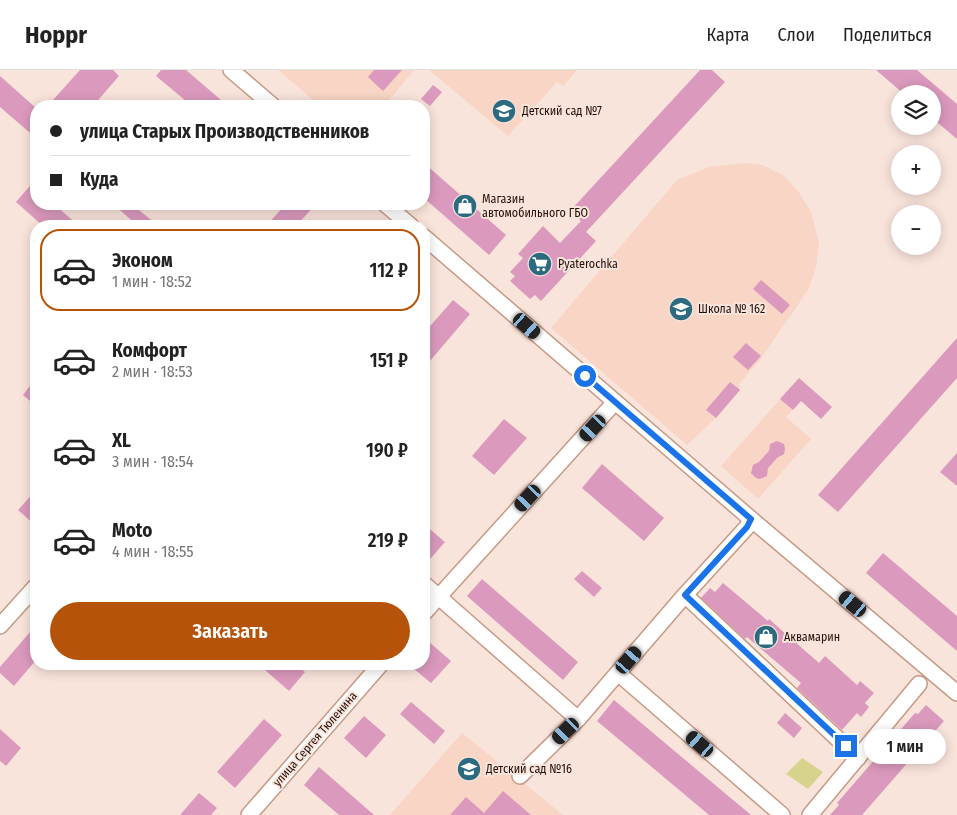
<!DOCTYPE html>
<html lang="ru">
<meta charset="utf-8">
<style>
body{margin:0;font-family:"Fira Sans Condensed",sans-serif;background:#f2f2f2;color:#222;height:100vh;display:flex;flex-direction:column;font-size:19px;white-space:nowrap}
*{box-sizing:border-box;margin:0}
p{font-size:16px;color:#767676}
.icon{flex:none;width:28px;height:28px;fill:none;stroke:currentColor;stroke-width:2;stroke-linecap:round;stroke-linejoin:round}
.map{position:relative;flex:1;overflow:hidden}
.panel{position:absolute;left:30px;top:150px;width:400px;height:450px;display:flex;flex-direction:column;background:#fff;border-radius:20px;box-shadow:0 2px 12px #0003}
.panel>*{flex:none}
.top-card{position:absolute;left:30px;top:30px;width:400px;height:110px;border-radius:20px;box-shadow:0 2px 12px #0003;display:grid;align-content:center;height:110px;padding:0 20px;background:#fff}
.tools{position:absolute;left:891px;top:15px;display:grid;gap:10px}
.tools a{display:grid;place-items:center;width:50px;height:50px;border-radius:50%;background:#fff;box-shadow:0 2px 12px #0003;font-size:25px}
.end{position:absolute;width:22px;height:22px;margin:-11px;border:6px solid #1a73e8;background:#fff;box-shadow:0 0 0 2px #fff}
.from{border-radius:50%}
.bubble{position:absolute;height:35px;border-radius:18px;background:#fff;box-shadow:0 2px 12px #0003;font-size:16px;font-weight:600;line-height:35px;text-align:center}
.car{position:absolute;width:15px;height:30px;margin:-15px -8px;border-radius:6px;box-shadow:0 0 4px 1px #0007;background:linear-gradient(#222 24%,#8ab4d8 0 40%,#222 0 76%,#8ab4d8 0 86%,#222 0)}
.top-card b{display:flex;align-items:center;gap:18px;height:48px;font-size:19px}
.top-card b+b{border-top:1px solid #e0e0e0}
.top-card i{width:12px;height:12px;background:#222}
ul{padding:9px 0 0;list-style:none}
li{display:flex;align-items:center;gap:15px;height:82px;margin:0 10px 8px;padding:0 10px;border:2px solid transparent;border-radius:20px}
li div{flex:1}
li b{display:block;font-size:19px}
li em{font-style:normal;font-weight:600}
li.active{border-color:#b45309}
li>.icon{width:45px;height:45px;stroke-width:1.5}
.cta{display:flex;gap:10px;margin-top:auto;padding:10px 20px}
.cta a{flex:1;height:58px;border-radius:30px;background:#b45309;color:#fff;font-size:20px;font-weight:600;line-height:58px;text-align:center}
header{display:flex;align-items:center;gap:30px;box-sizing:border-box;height:70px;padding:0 25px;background:#fff;border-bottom:1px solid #e0e0e0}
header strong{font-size:24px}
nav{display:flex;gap:28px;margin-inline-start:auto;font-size:18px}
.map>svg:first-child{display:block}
</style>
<header>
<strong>Hoppr</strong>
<nav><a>Карта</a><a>Слои</a><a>Поделиться</a></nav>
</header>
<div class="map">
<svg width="957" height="745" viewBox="0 0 957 745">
<rect width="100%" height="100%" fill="#f9e4db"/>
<!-- built -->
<g fill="#f8d5c5">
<polygon points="278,0 414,0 384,36 320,36"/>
<polygon points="429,0 577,0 563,16 557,12 508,66"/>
<polygon points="745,93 762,95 783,105 798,121 811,142 819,173 816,198 808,220 760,290 739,314 740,320 716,348 687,375 551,258 677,110 709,97"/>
<polygon points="799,308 811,319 786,347 811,369 758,429 721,396"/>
<polygon points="462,663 563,745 390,745"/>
</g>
<!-- green -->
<polygon fill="#d7d38d" points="802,688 823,702 808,719 786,704"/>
<!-- building -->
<g fill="#db99bd">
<polygon points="80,0 113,0 119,6 93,36 60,36 53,30"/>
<polygon points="161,0 186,0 228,36 192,36 156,6"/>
<polygon points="374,0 402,0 383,21 368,7"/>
<polygon points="700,0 712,0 725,12 586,162 596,171 541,231 535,225 530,229 510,211 515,206 510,202 523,188 518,184 543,156 560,173 581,151 570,141"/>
<polygon points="876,0 917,0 957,34 957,69 932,48 932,24 904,24"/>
<polygon points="0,6 36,38 36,68 0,37"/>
<polygon points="433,15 442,22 430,36 421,29"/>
<polygon points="424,93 506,165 489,185 424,128"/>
<polygon points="36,109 36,134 54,134 79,156 43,156 16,132"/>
<polygon points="113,134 131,134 159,156 138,156"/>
<polygon points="286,134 316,134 296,156 266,156"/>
<polygon points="761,210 790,235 782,244 753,219"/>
<polygon points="453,230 470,244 424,298 424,263"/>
<polygon points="957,268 957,308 838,442 818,425"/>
<polygon points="746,273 761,286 748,300 733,287"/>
<polygon points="36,308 36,336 23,325"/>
<polygon points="799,308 832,337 821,349 801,331 793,340 780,329"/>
<polygon points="730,312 740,320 716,348 706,340"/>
<polygon points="504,349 527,368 494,405 472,386"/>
<polygon points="777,371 784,374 785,380 784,384 777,388 768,398 767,406 760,409 756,408 751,403 753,395 759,392 769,381 770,374"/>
<polygon points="957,383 957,416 940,402"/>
<polygon points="602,394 664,448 644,471 582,418"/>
<polygon points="36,420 36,456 18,440"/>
<polygon points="424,454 445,472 424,496"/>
<polygon points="883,483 957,546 957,581 866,503"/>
<polygon points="582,501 602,518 594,527 574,509"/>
<polygon points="482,509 578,592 563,610 467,526"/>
<polygon points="723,513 768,551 769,549 819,593 825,586 857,615 860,611 874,623 865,633 869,637 861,647 857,643 842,660 797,618 801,613 747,567 745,569 701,528 710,518 715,522"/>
<polygon points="36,555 36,590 14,616 0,603 0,597"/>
<polygon points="429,572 451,591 431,613 408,594 424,594 424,577"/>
<polygon points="258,594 295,594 305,602 289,621"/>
<polygon points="614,630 665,673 751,745 709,745 597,651"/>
<polygon points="411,632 445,661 434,674 400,644"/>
<polygon points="926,635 944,651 862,745 830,745 839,735 837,733 915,643 918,644"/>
<polygon points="785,643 802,658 794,668 777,653"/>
<polygon points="364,646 386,665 366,688 344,668"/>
<polygon points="264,649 282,665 235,718 217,702"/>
<polygon points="0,659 21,678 6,696 0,691"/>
<polygon points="319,697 374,745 339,745 304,715"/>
<polygon points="503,721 531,745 450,745 466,727 484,743"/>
<polygon points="199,723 217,738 211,745 180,745"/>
</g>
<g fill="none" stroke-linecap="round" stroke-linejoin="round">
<!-- minor casing -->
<g stroke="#c89983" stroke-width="18">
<g id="minor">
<polyline points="231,0 273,36"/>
<polyline points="385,134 411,156"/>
<polyline points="424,167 751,449 957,623"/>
<polyline points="424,514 578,649"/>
<polyline points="685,525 858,688"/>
<polyline points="424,543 615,332"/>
<polyline points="0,556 36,516"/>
<polyline points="618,603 782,745"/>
<polyline points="520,706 578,649 685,525 747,457 751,449"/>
<polyline points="249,745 381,594"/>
<polyline points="810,745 919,614"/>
</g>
</g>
<!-- minor -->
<use href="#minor" stroke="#fff" stroke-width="15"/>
</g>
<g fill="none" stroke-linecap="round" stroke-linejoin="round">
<!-- route -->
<polyline stroke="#1a73e8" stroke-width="6" points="585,306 751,449 747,457 685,525 846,676"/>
</g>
<!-- icons -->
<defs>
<g id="school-disc" transform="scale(1.25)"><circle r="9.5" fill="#2c6a80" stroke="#f9e4db"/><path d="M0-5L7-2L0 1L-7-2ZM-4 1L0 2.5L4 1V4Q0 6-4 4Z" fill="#fff"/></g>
<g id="shop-disc" transform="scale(1.25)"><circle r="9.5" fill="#2c6a80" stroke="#f9e4db"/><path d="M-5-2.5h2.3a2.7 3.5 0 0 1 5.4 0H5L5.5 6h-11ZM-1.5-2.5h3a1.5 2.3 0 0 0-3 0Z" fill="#fff"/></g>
<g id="supermarket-disc" transform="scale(1.25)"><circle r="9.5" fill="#2c6a80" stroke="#f9e4db"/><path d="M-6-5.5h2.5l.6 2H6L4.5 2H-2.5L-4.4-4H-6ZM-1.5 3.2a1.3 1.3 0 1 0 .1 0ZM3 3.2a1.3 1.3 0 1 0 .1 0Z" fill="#fff"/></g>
</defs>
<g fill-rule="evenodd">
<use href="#school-disc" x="504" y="41"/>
<use href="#shop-disc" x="465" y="136"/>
<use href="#supermarket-disc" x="540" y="194"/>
<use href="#school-disc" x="681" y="239"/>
<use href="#shop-disc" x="766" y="567"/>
<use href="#school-disc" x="469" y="699"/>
</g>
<g text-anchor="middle" stroke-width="4" stroke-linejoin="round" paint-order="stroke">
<!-- poi labels -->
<g font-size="12" fill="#211008" stroke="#f9e4db" text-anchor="start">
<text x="522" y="45">Детский сад №7</text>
<text x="482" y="133">Магазин<tspan x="482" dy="14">автомобильного ГБО</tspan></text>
<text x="558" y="198">Pyaterochka</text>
<text x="698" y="243">Школа № 162</text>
<text x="784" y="571">Аквамарин</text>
<text x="486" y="703">Детский сад №16</text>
</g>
<!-- street labels -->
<g font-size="12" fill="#211008" stroke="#f9e4db">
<text transform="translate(315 669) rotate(-49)" y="4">улица Сергея Тюленина</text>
</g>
</g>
</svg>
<div class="tools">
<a><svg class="icon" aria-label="layers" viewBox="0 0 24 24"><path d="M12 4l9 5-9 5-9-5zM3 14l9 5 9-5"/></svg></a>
<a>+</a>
<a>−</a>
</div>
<i class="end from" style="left:585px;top:306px"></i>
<i class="end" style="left:846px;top:676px"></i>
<div class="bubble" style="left:864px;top:659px;width:82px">1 мин</div>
<i class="car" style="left:527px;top:256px;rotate:131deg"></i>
<i class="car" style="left:593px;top:358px;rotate:223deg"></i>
<i class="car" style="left:528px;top:428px;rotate:223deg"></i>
<i class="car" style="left:853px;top:534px;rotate:310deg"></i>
<i class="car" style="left:629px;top:590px;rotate:41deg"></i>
<i class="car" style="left:566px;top:661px;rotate:226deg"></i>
<i class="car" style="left:700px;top:674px;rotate:311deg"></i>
<div class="top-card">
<b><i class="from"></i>улица Старых Производственников</b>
<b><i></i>Куда</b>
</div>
<section class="panel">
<ul>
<li class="active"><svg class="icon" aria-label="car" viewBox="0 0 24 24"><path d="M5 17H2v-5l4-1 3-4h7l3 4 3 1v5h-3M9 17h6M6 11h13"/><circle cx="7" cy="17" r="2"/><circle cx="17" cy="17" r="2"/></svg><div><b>Эконом</b><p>1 мин · 18:52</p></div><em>112 ₽</em></li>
<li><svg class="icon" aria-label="car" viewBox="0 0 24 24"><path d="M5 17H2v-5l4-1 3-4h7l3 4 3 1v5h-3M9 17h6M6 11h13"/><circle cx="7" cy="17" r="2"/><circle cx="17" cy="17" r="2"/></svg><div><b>Комфорт</b><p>2 мин · 18:53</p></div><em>151 ₽</em></li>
<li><svg class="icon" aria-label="car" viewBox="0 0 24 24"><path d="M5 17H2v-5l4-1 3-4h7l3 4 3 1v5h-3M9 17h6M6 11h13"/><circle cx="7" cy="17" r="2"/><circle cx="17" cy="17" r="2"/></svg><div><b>XL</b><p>3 мин · 18:54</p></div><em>190 ₽</em></li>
<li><svg class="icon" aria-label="car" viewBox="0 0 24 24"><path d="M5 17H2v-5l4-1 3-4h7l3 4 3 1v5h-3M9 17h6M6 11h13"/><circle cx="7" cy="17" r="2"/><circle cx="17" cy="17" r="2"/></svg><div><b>Moto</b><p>4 мин · 18:55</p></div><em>219 ₽</em></li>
</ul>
<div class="cta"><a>Заказать</a></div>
</section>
</div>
